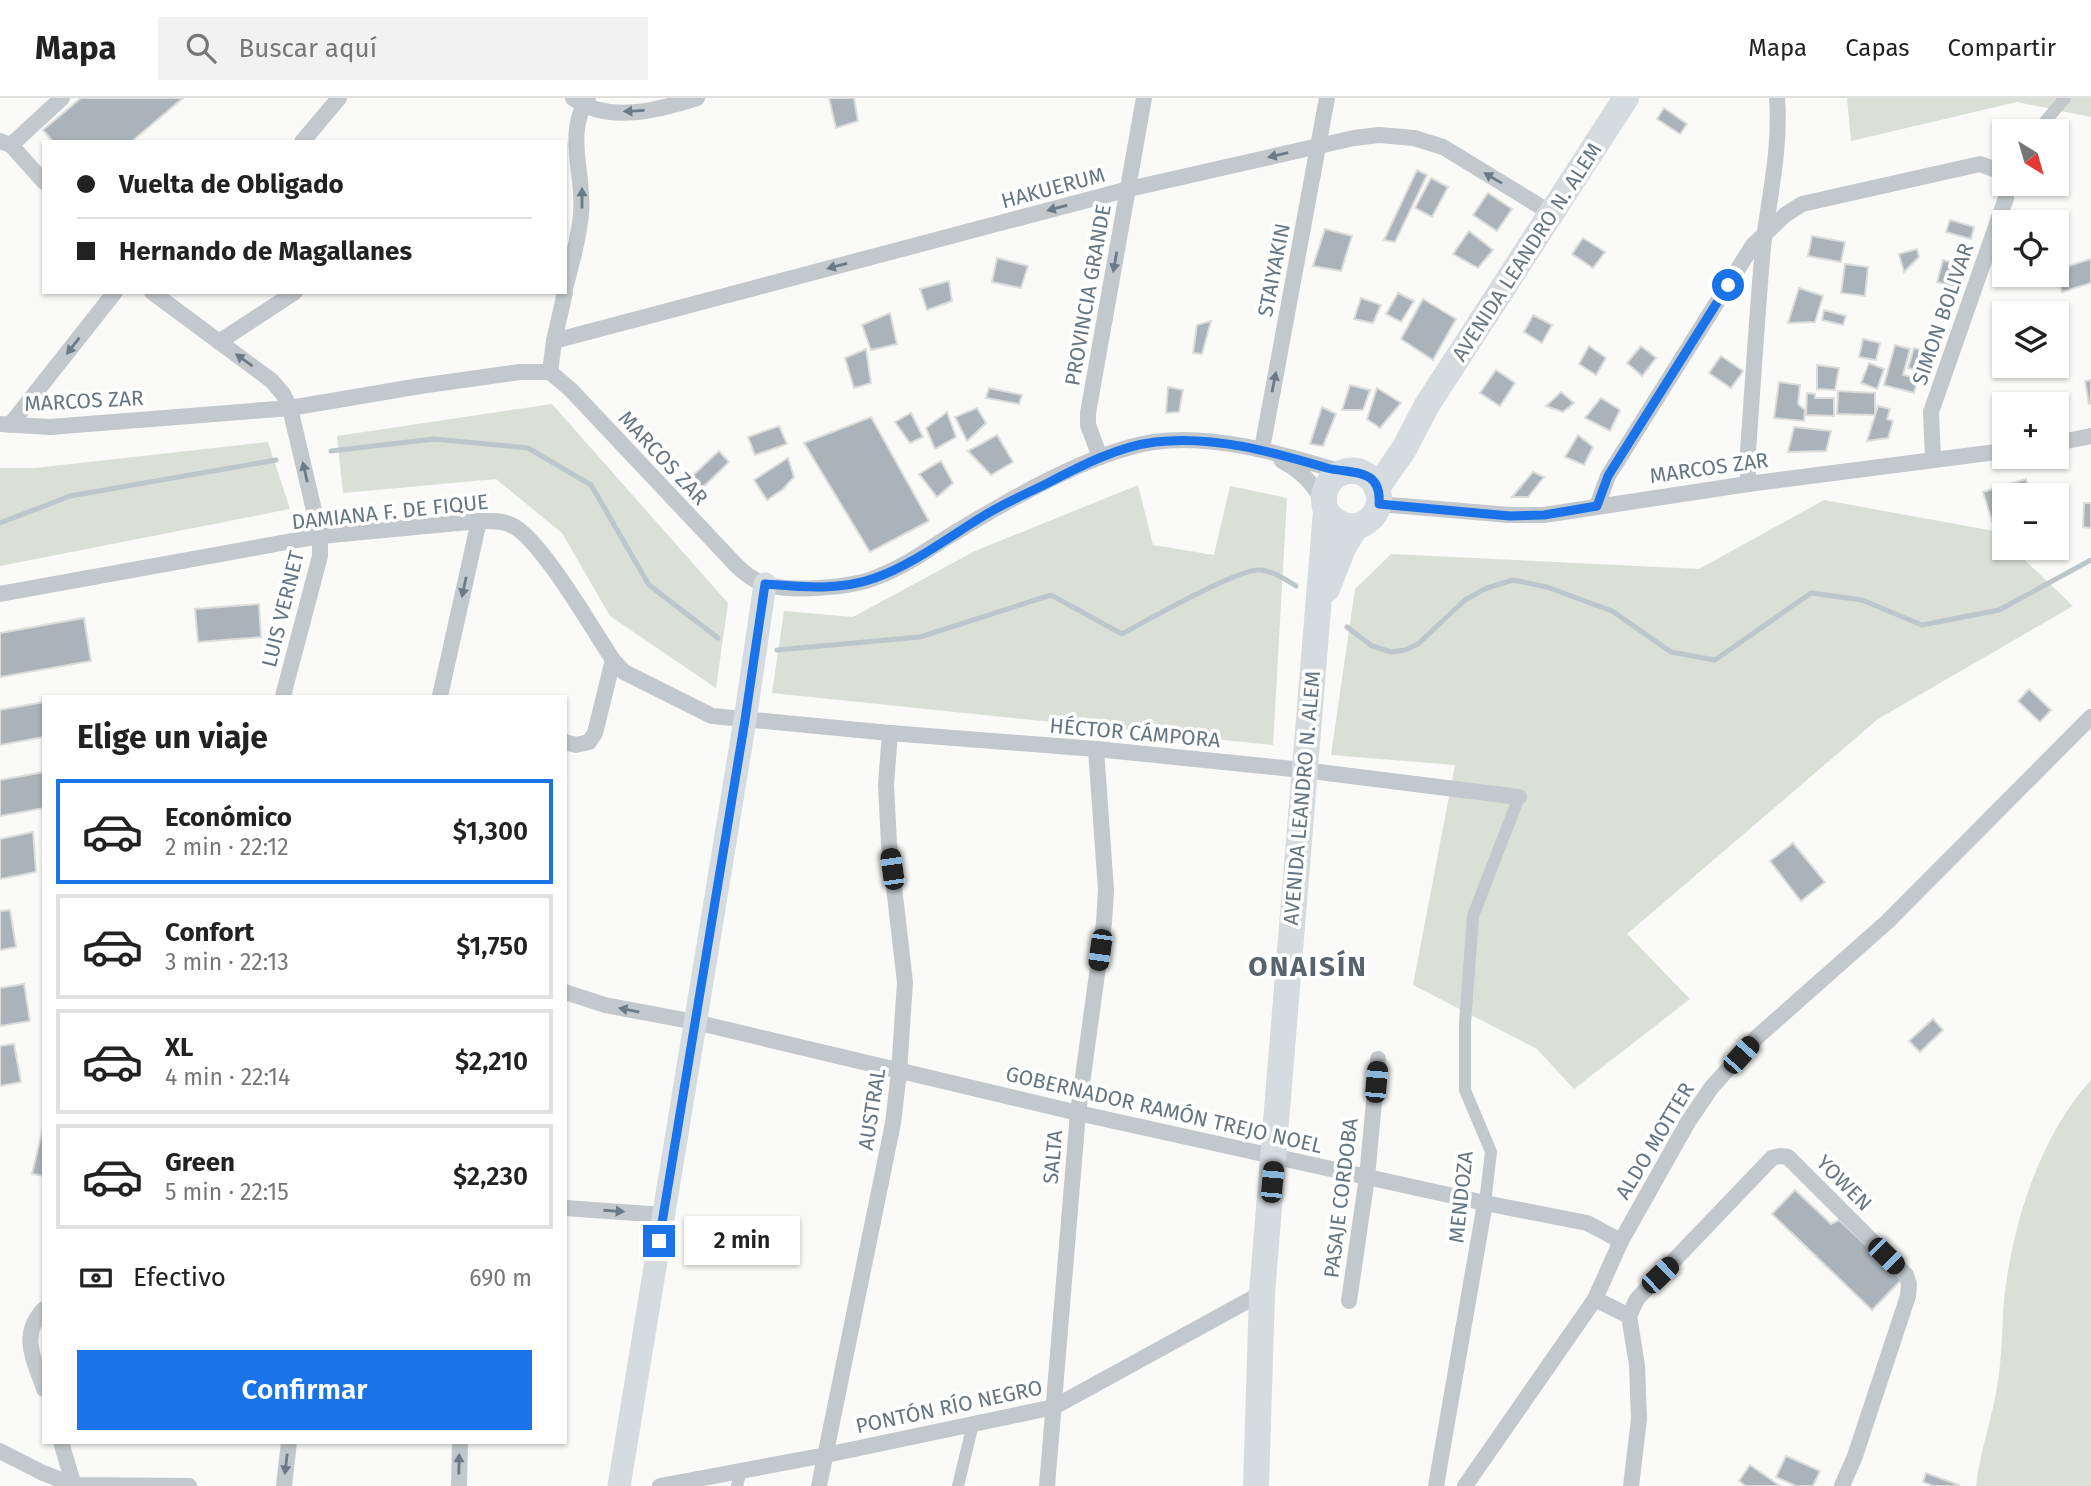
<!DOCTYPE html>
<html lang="es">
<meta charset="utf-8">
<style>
body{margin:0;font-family:"Fira Sans",sans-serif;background:#f2f2f2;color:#222;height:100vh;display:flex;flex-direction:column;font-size:26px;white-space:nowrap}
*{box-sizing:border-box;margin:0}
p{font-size:23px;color:#767676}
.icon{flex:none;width:38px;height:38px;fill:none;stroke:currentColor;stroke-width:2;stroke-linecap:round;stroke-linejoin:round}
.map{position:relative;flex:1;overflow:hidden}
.details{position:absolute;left:42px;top:597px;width:525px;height:749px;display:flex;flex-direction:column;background:#fff;border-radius:0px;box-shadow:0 2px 5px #0004}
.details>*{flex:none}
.hud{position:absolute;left:42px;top:42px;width:525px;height:154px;border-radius:0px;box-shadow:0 2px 5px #0004;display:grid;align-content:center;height:154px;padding:0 35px;background:#fff}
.needle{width:46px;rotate:143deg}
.tools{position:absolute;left:1992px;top:21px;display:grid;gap:14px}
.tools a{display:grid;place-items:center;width:77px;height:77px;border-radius:0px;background:#fff;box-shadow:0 2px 5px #0004;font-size:35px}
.end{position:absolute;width:32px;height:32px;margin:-16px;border:9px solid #1a73e8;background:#fff;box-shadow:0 0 0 4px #fff}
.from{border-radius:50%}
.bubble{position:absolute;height:49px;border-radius:0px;background:#fff;box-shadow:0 2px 5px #0004;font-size:23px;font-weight:600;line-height:49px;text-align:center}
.car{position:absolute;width:21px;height:42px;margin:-21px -10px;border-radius:9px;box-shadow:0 0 5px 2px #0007;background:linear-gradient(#222 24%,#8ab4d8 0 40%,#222 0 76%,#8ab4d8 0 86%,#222 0)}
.hud b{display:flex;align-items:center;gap:24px;height:66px;font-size:26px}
.hud b+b{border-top:2px solid #e0e0e0}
.hud i{width:18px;height:18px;background:#222}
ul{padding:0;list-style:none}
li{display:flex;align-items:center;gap:21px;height:105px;margin:0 14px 10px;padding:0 21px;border:4px solid #e0e0e0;border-radius:0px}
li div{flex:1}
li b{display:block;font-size:26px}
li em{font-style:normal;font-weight:600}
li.selected{border-color:#1a73e8}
li>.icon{width:63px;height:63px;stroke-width:1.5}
h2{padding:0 35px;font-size:32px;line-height:84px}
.pay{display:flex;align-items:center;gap:18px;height:77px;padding:0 35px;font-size:26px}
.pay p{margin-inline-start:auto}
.action{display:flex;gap:14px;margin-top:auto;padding:14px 35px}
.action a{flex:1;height:80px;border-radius:0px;background:#1a73e8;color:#fff;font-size:28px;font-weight:600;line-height:80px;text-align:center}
header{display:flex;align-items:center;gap:42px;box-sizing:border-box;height:98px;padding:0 35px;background:#fff;border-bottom:2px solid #e0e0e0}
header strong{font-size:33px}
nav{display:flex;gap:38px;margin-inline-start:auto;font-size:24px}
.search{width:490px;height:63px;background:#f2f2f2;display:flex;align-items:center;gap:18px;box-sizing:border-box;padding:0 24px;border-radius:0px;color:#767676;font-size:26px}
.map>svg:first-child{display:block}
</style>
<header>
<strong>Mapa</strong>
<div class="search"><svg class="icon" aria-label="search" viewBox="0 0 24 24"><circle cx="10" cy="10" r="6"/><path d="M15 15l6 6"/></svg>Buscar aquí</div>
<nav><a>Mapa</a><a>Capas</a><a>Compartir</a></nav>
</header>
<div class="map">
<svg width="2091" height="1388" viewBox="0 0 2091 1388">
<rect width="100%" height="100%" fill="#fafaf8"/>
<!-- green -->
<g fill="#dadfd7">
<polygon points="1847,0 2091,0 2091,19 2017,4 1851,43"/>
<polygon points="552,306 728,505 716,590 610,518 562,435 496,381 343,395 337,338"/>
<polygon points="268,344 290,411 0,468 0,370 35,370"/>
<polygon points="1138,387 1153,447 1214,457 1230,388 1287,400 1273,647 772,595 784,513 853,519 975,453"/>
<polygon points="1824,402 1994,433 2004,442 2004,450 2012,450 2073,508 1878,621 1627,836 1690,901 1574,991 1537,951 1413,887 1455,667 1331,657 1355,491 1391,456 1699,471"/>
<path d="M2091,982V1388H1976C1980,1352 1993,1319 1998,1283C2002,1257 2002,1230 2004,1203C2012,1127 2039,1039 2091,982Z"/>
</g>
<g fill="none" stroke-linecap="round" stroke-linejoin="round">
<!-- stream -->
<g stroke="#bbc7cb" stroke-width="5">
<polyline points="331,353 434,341 528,350 591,387 649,487 718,540"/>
<polyline points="0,425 70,398 276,362"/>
<polyline points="1347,529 1372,548 1391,554 1405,552 1418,546 1465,502 1487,490 1513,482 1547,489 1612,513 1671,554 1715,562 1811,495 1862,502 1922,527 1999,512 2091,462"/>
<path d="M777,552L920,539L1051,497L1122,536C1146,523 1240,469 1261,472C1275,474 1285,481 1296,488"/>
</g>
</g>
<!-- building -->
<g fill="#aab3b9" stroke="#dcdcda" stroke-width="2">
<polygon points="81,0 183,0 131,44 53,44 43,32"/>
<polygon points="829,0 854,0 858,23 836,30"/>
<polygon points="1664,10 1687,26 1680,36 1657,21"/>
<polygon points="1417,72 1427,77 1395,144 1384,142"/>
<polygon points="1431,80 1448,89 1432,119 1415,110"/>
<polygon points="1488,95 1512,111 1497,133 1473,117"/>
<polygon points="1950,122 1974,129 1971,141 1946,134"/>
<polygon points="1325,131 1352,138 1341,173 1313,168"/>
<polygon points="1469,133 1493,152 1478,170 1453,156"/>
<polygon points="1812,138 1845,144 1841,164 1808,158"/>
<polygon points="1583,140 1605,154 1593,170 1572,156"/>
<polygon points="1917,151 1919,159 1904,174 1899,156"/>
<polygon points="997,160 1028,168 1021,190 992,184"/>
<polygon points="2091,161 2091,185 2062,194 2056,172"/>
<polygon points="1943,162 1964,168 1958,190 1937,184"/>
<polygon points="1845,166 1868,169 1865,198 1841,195"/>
<polygon points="949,183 952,203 927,212 920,191"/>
<polygon points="1799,190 1823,198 1815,224 1788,225"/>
<polygon points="1398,195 1414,203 1401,224 1386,216"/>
<polygon points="1361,200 1381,207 1373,225 1354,221"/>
<polygon points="1423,201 1456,221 1433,262 1401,241"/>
<polygon points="1824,212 1846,218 1843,227 1822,222"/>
<polygon points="890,215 897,246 871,252 862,227"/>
<polygon points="1533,217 1552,227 1542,245 1524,234"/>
<polygon points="1211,223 1202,256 1193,255 1197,227"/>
<polygon points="1863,241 1880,245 1876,262 1859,259"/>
<polygon points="1895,247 1910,251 1903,277 1918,280 1914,295 1884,287"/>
<polygon points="1589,248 1606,260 1596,277 1579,266"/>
<polygon points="1641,248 1656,260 1642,278 1627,265"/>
<polygon points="1914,250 1925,253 1920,273 1908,270"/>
<polygon points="866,251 871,285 854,290 845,260"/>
<polygon points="1721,258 1743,273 1731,290 1709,275"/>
<polygon points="1869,265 1884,271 1877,291 1861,285"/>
<polygon points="1817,267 1839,270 1835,292 1817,291"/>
<polygon points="1496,272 1515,285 1500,308 1480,295"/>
<polygon points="2091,282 2091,305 2089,306 2085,283"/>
<polygon points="1779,284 1800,287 1798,306 1805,312 1804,323 1774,320"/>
<polygon points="1350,287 1370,292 1363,312 1342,312"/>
<polygon points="1168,289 1183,292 1179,314 1166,315"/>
<polygon points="989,290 1022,297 1019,306 986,300"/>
<polygon points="1377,290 1401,305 1380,330 1367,321"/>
<polygon points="1838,293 1875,295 1875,317 1837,316"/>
<polygon points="1561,294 1574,305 1563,314 1546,308"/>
<polygon points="1807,295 1815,296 1815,300 1834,300 1834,318 1806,317"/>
<polygon points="1601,300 1620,312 1610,333 1585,320"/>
<polygon points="1878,308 1890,311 1887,321 1893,323 1888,340 1867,343"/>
<polygon points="1322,309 1336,316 1323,348 1310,346"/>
<polygon points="977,310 986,325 967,343 955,319"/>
<polygon points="947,314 956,339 935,351 926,330"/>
<polygon points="911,315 923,339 910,345 895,324"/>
<polygon points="871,319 929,423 870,454 804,345"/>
<polygon points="779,328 787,346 755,357 748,339"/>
<polygon points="1794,329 1831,333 1826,353 1788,354"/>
<polygon points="997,337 1013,364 991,377 968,353"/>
<polygon points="1578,337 1593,349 1584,367 1565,359"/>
<polygon points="719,353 729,364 700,392 689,381"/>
<polygon points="788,360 794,379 783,391 767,402 754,382"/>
<polygon points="941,363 953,385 937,399 919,376"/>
<polygon points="1533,374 1544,379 1528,399 1512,399"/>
<polygon points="2026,381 2031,396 2004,397 2004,419 1992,423 1983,394"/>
<polygon points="2084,405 2091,405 2091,430 2083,429"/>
<polygon points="259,506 261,539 198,544 195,511"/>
<polygon points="84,520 91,563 0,579 0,535"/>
<polygon points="2029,591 2051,612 2040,624 2018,603"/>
<polygon points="44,604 44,639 0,647 0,612"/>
<polygon points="44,674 44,710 0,718 0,682"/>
<polygon points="33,734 36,774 0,781 0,741"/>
<polygon points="1793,745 1825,784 1801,803 1770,763"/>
<polygon points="10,812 16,849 0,852 0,813"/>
<polygon points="24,886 30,923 0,928 0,890"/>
<polygon points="1933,921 1943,932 1920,954 1909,943"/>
<polygon points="14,946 21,984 0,988 0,948"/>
<polygon points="44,1026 44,1078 32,1076"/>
<polygon points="1795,1092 1831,1126 1839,1122 1902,1181 1872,1212 1772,1116"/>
<polygon points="1786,1358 1820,1373 1813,1388 1796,1388 1776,1379"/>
<polygon points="1750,1367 1780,1388 1746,1388 1739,1383"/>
<polygon points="1926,1375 1959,1387 1958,1388 1934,1388 1923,1384"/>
</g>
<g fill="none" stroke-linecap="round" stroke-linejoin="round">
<!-- pedestrian -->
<g stroke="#c3c8cc" stroke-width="12">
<polyline points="2037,33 2065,0"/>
<polyline points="1485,1105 1491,1054 1465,992 1465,925 1473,818 1519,699"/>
<polyline points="737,1388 741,1373"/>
<polyline points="958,1388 973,1326"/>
</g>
<!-- minor -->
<g stroke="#c3c8cc" stroke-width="16">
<path d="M573,0C608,26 659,12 697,0"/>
<polyline points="0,43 11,47 44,84"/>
<polyline points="302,44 339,0"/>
<polyline points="11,47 62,0"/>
<path d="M565,191C571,167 579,141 581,116C585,77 564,36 588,0"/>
<polyline points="152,194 272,283 283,296 290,310 320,438 320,458 283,598"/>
<polyline points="554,243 1129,91 1354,40 1379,37 1414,40 1443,49 1551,115"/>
<polyline points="219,244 295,194"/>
<polyline points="550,274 554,243 565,194"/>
<path d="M0,326L50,329L290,310L420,288L520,274H550L571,292L736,467C744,475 751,481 762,485C788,495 851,490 877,479C904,469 927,452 951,437C1005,404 1092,353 1154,344C1214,335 1285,357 1342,374"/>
<polyline points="10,327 115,194"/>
<polyline points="2056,345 2091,338"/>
<polyline points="1262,351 1327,0"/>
<polyline points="1100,359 1088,327 1088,315 1144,0"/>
<polyline points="1933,362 1931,314 2006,100 2006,86"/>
<path d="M1282,363C1301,373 1313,385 1323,404"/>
<path d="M1748,386V353C1753,285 1757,217 1763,149C1769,99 1781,51 1777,0"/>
<polyline points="1379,406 1510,417 1544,417 1748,386 2004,353"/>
<polyline points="1597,408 1608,378 1753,147 1785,117 1802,106 1980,66 2002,74 2004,78"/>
<path d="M0,496L320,438L479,423C489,423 502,422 511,427C540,439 593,532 613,562L624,574L712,618L890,635L1096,651L1303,672L1519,699"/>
<polyline points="440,598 479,423"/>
<polyline points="565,644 576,647 589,644 595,635 613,562"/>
<polyline points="565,894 605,907 695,924 1078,1015 1485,1105 1587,1125 1621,1143"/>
<polyline points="565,1110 663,1117"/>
<polyline points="1595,1201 1629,1218 1637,1267 1639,1321 1631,1388"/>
<polyline points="1349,1203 1367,1079 1378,961"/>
<path d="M44,1211C19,1238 34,1260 44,1291"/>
<polyline points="1629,1218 1637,1201 1772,1060 1780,1058 1788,1059 1906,1177 1909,1186 1908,1198 1855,1358 1842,1388"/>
<polyline points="61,1344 74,1388"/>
<polyline points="0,1353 43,1375 74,1387 189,1388"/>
<polyline points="284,1388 289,1344"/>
<polyline points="459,1388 460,1344"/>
<polyline points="660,1388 826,1357 1054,1309 1262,1195"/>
<polyline points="819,1388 893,1025 899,974 905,884 889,746 886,686 890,635"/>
<polyline points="1047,1388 1078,1015 1104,825 1106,792 1096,651"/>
<polyline points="1436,1388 1485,1105"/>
<polyline points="1465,1388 1595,1201 1621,1143 1688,1024 1711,990 1756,940 1887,824 2091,619"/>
</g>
<!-- secondary -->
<polyline stroke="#d6dbdf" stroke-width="23" points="619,1388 745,622 765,486"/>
<!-- trunk -->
<g stroke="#d6dbdf" stroke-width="26">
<polyline points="1377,390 1404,351 1427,307 1626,0"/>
<polyline points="1327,491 1343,450 1356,429"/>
<path d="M1256,1388L1262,1195L1326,413C1313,373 1367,356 1378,394C1381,402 1378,413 1372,419C1358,435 1337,429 1326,413"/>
</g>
</g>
<!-- one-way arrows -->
<defs><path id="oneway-solid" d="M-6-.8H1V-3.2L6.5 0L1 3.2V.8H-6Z" transform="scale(1.75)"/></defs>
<g fill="#6a7a87">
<use href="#oneway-solid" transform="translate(634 13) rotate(177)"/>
<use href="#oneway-solid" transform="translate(1278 57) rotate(167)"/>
<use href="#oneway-solid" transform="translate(1493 80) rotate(-149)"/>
<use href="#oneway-solid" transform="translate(582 100) rotate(-90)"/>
<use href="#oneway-solid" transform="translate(1057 110) rotate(165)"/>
<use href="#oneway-solid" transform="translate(1115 164) rotate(100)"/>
<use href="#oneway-solid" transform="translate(837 168) rotate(165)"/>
<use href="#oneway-solid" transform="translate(73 248) rotate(128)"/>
<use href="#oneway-solid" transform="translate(244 262) rotate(-144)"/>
<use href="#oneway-solid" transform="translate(1274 284) rotate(-79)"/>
<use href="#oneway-solid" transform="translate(305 374) rotate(-103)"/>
<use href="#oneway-solid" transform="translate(464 489) rotate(102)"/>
<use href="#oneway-solid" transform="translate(629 912) rotate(-169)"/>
<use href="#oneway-solid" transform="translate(614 1113) rotate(4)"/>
<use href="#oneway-solid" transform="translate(286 1366) rotate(97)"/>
<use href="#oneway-solid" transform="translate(459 1366) rotate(-89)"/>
</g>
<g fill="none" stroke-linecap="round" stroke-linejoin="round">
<!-- route -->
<path stroke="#1a73e8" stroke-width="9" d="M659,1143L745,622L765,486C802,489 839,493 875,480C914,466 950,438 985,417C1003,406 1023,397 1042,388C1077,370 1115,349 1155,344C1213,337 1273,354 1327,370C1351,376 1382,369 1379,406L1510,418L1544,417L1597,408L1608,378L1728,187"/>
</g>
<g text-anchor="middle" stroke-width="7" stroke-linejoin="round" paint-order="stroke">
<!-- street labels -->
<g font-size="21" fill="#657683" stroke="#fff">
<text transform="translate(1053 90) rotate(-15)" y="7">HAKUERUM</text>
<text transform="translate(1527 154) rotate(-57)" y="7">AVENIDA LEANDRO N. ALEM</text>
<text transform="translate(1274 172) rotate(-79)" y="7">STAIYAKIN</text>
<text transform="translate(1088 197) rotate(-80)" y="7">PROVINCIA GRANDE</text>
<text transform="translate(1943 216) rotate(-71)" y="7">SIMON BOLIVAR</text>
<text transform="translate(84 303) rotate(-3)" y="7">MARCOS ZAR</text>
<text transform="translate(663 360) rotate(47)" y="7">MARCOS ZAR</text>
<text transform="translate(1709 370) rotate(-8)" y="7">MARCOS ZAR</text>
<text transform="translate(390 414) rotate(-6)" y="7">DAMIANA F. DE FIQUE</text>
<text transform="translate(283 511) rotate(-76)" y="7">LUIS VERNET</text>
<text transform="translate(1135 635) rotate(5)" y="7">HÉCTOR CÁMPORA</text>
<text transform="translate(1302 700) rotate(-85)" y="7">AVENIDA LEANDRO N. ALEM</text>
<text transform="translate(872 1011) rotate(-81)" y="7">AUSTRAL</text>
<text transform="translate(1164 1012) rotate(13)" y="7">GOBERNADOR RAMÓN TREJO NOEL</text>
<text transform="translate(1655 1043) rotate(-59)" y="7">ALDO MOTTER</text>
<text transform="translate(1053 1059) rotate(-85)" y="7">SALTA</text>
<text transform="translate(1844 1085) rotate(45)" y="7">YOWEN</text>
<text transform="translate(1461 1099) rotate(-84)" y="7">MENDOZA</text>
<text transform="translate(1341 1100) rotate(-83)" y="7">PASAJE CORDOBA</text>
<text transform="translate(949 1309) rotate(-12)" y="7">PONTÓN RÍO NEGRO</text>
</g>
<!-- district labels -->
<g font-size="28" font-weight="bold" letter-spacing="2" fill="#57646e" stroke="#fff">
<text x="1308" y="878">ONAISÍN</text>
</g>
</g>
</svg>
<div class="tools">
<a><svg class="needle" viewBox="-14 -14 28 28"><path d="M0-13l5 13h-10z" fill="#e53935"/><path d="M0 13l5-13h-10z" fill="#767676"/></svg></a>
<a><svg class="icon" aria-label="locate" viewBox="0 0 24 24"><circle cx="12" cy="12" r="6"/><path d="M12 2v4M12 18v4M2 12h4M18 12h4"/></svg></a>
<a><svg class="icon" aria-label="layers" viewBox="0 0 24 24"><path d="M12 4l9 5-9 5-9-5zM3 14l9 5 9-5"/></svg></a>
<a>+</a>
<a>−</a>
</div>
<i class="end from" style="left:1728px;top:187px"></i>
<i class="end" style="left:659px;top:1143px"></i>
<div class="bubble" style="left:684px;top:1118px;width:116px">2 min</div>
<i class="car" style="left:892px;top:771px;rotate:352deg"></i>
<i class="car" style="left:1100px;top:852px;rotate:188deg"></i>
<i class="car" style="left:1741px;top:957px;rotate:42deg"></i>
<i class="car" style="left:1376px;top:984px;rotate:5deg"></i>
<i class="car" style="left:1272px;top:1084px;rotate:5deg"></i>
<i class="car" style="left:1886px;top:1158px;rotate:135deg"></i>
<i class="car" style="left:1660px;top:1177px;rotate:46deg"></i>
<div class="hud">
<b><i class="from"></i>Vuelta de Obligado</b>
<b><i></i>Hernando de Magallanes</b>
</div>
<section class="details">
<h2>Elige un viaje</h2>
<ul>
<li class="selected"><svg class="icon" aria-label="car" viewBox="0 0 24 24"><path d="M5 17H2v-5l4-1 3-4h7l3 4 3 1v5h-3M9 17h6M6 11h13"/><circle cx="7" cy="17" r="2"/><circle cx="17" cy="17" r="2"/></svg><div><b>Económico</b><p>2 min · 22:12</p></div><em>$1,300</em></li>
<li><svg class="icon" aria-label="car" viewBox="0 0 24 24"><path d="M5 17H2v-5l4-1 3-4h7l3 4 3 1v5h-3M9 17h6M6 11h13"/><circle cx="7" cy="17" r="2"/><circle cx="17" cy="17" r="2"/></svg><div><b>Confort</b><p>3 min · 22:13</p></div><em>$1,750</em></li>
<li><svg class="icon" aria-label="car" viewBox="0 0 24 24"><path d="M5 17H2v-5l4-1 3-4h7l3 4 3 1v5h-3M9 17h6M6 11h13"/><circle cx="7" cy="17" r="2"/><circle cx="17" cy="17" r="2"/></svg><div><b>XL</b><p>4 min · 22:14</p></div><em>$2,210</em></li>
<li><svg class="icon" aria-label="car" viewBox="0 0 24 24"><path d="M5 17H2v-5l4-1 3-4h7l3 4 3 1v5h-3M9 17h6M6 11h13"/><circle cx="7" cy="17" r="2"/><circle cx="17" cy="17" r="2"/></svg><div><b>Green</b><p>5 min · 22:15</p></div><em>$2,230</em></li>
</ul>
<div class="pay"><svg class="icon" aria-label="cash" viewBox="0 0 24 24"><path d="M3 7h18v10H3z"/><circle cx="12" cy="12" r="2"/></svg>Efectivo<p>690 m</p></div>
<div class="action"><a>Confirmar</a></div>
</section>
</div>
